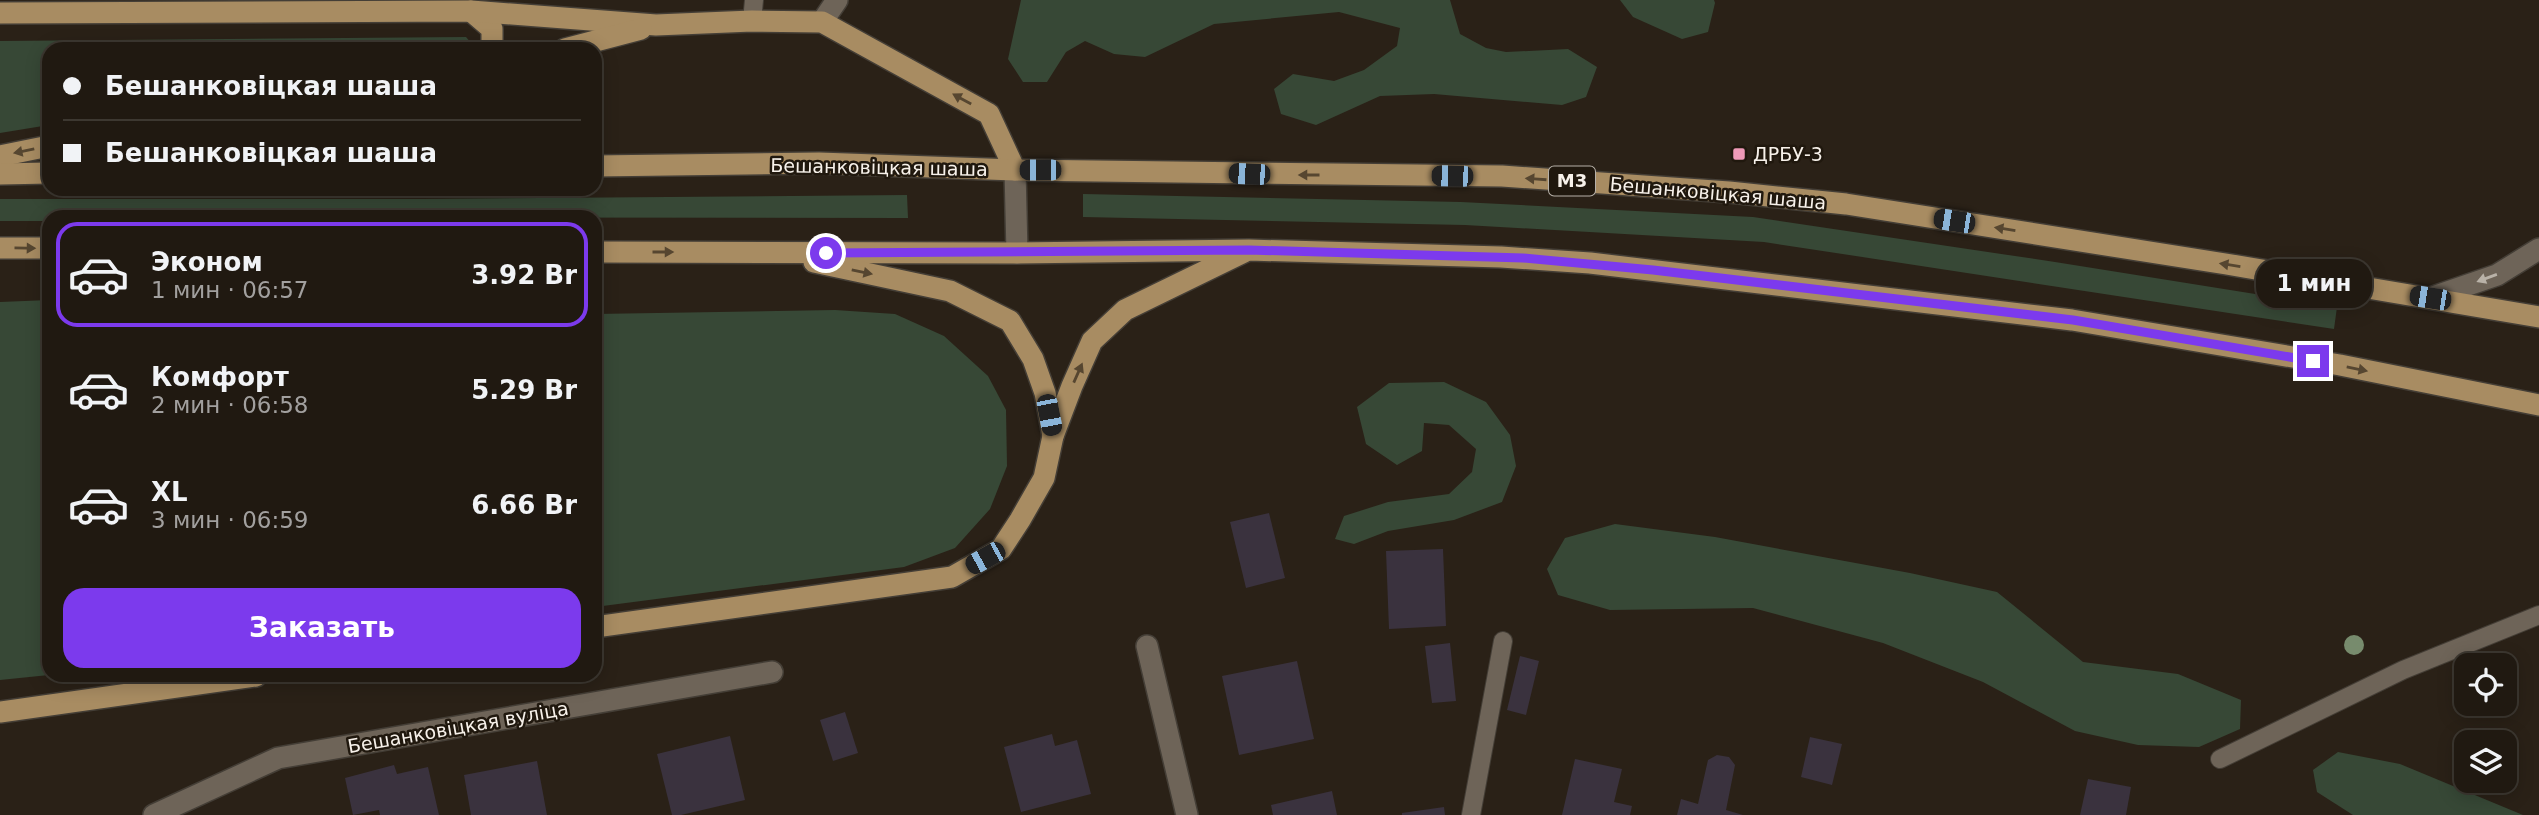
<!DOCTYPE html>
<html lang="ru">
<meta charset="utf-8">
<style>
body{margin:0;font-family:"DejaVu Sans",sans-serif;background:#28221a;color:#f1f3f6;height:100vh;display:flex;flex-direction:column;font-size:26px;white-space:nowrap}
*{box-sizing:border-box;margin:0}
p{font-size:23px;color:#a2a09f}
.icon{flex:none;width:38px;height:38px;fill:none;stroke:currentColor;stroke-width:2;stroke-linecap:round;stroke-linejoin:round}
.map{position:relative;flex:1;overflow:hidden}
.details{position:absolute;left:42px;top:210px;width:560px;height:472px;display:flex;flex-direction:column;background:#201911;border-radius:21px;box-shadow:0 4px 18px #0003,0 0 0 2px #3d3831}
.details>*{flex:none}
.banner{position:absolute;left:42px;top:42px;width:560px;height:154px;border-radius:21px;box-shadow:0 4px 18px #0003,0 0 0 2px #3d3831;display:grid;align-content:center;height:154px;padding:0 21px;background:#201911}
.controls{position:absolute;left:2454px;top:653px;display:grid;gap:14px}
.controls a{display:grid;place-items:center;width:63px;height:63px;border-radius:14px;background:#201911;box-shadow:0 4px 18px #0003,0 0 0 2px #3d3831;font-size:35px}
.end{position:absolute;width:32px;height:32px;margin:-16px;border:9px solid #7c3aed;background:#fff;box-shadow:0 0 0 4px #fff}
.from{border-radius:50%}
.bubble{position:absolute;height:49px;border-radius:21px;background:#201911;box-shadow:0 4px 18px #0003,0 0 0 2px #3d3831;font-size:23px;font-weight:700;line-height:49px;text-align:center}
.car{position:absolute;width:21px;height:42px;margin:-21px -10px;border-radius:9px;box-shadow:0 0 5px 2px #0007;background:linear-gradient(#222 24%,#8ab4d8 0 40%,#222 0 76%,#8ab4d8 0 86%,#222 0)}
.banner b{display:flex;align-items:center;gap:24px;height:66px;font-size:26px}
.banner b+b{border-top:2px solid #3d3831}
.banner i{width:18px;height:18px;background:#f1f3f6}
ul{padding:12px 0 0;list-style:none}
li{display:flex;align-items:center;gap:21px;height:105px;margin:0 14px 10px;padding:0 7px;border:4px solid transparent;border-radius:21px}
li div{flex:1}
li b{display:block;font-size:26px}
li em{font-style:normal;font-weight:700}
li.active{border-color:#7c3aed}
li>.icon{width:63px;height:63px;stroke-width:1.5}
.cta{display:flex;gap:14px;margin-top:auto;padding:14px 21px}
.cta a{flex:1;height:80px;border-radius:21px;background:#7c3aed;color:#fff;font-size:28px;font-weight:700;line-height:80px;text-align:center}
.map>svg:first-child{display:block}
</style>
<div class="map">
<svg width="2539" height="815" viewBox="0 0 2539 815">
<rect width="100%" height="100%" fill="#2a2117"/>
<!-- green -->
<g fill="#374836">
<polygon points="1021,0 1450,0 1460,34 1486,48 1506,52 1568,49 1597,67 1586,97 1562,105 1434,94 1380,96 1316,125 1281,114 1274,89 1293,74 1334,81 1364,70 1397,46 1400,28 1339,12 1214,24 1145,57 1114,54 1085,41 1066,52 1047,82 1023,82 1008,59"/>
<polygon points="1620,0 1714,0 1715,3 1708,32 1682,39 1633,17"/>
<polygon points="466,37 472,44 470,49 49,49 49,125 0,133 0,41"/>
<polygon points="1083,194 1461,202 1753,217 2055,262 2337,307 2334,329 1764,242 1465,225 1083,217"/>
<polygon points="907,195 908,218 49,217 49,221 0,221 0,199 422,199"/>
<polygon points="49,300 49,675 0,680 0,302"/>
<polygon points="835,310 895,314 944,336 988,376 1006,410 1007,466 990,509 955,548 904,567 595,607 595,314"/>
<polygon points="1444,382 1486,402 1510,435 1516,466 1502,502 1454,520 1388,531 1354,544 1335,539 1344,516 1388,502 1449,494 1472,472 1476,449 1449,425 1424,423 1422,451 1397,465 1366,444 1357,407 1389,383"/>
<polygon points="1615,524 1715,537 1910,573 1997,592 2083,662 2178,674 2241,700 2240,729 2199,747 2138,745 2075,731 1983,682 1883,643 1753,608 1610,610 1558,595 1547,569 1565,538"/>
<polygon points="2338,752 2400,764 2523,815 2353,815 2317,792 2313,770"/>
</g>
<!-- building -->
<g fill="#3a323e">
<polygon points="1269,513 1285,578 1246,588 1230,522"/>
<polygon points="1443,549 1446,626 1389,629 1386,551"/>
<polygon points="1450,643 1456,701 1432,703 1425,646"/>
<polygon points="1520,656 1539,661 1526,715 1507,710"/>
<polygon points="1297,661 1314,739 1239,755 1222,676"/>
<polygon points="845,712 858,753 833,761 820,720"/>
<polygon points="1052,734 1055,746 1077,740 1091,794 1021,812 1004,747"/>
<polygon points="730,736 745,800 681,815 672,815 657,754"/>
<polygon points="1810,737 1842,744 1832,785 1801,777"/>
<polygon points="1717,755 1729,757 1735,765 1726,810 1743,815 1677,815 1681,799 1698,804 1708,760"/>
<polygon points="1575,759 1622,769 1614,802 1632,806 1630,815 1562,815"/>
<polygon points="537,761 547,815 471,815 464,775"/>
<polygon points="394,765 397,774 428,767 439,815 380,815 379,810 353,815 345,778"/>
<polygon points="2088,779 2131,787 2126,815 2080,815"/>
<polygon points="1332,791 1337,815 1273,815 1271,805"/>
<polygon points="1444,807 1445,815 1402,815 1402,813"/>
</g>
<g fill="none" stroke-linecap="round" stroke-linejoin="round">
<!-- lane casing -->
<g stroke="#443e36" stroke-width="20">
<g id="lane">
<polyline points="752,21 754,0"/>
<polyline points="2220,759 2403,670 2539,615"/>
<polyline points="1471,815 1503,641"/>
</g>
</g>
<!-- street casing -->
<g stroke="#443e36" stroke-width="24">
<g id="street">
<polyline points="822,22 837,0"/>
<polyline points="1015,170 1017,253"/>
<polyline points="2430,298 2497,275 2539,249"/>
<polyline points="1147,646 1187,815"/>
<polyline points="154,815 278,758 772,672"/>
</g>
</g>
<!-- primary casing -->
<g stroke="#443e36" stroke-width="24">
<g id="primary">
<polyline points="471,11 492,29 492,49"/>
<polyline points="0,13 471,11 656,25 752,21 822,22 989,114 1015,170"/>
<polyline points="565,49 641,29"/>
<polyline points="0,156 49,146"/>
<polyline points="595,166 819,163 1015,170 1502,176 1729,192 1846,204 2226,264 2539,317"/>
<polyline points="0,174 49,173"/>
<polyline points="0,248 49,248"/>
<polyline points="595,252 1017,253 1249,250 1501,257 1590,263 2072,320 2340,365 2539,405"/>
<polyline points="814,262 950,291 1010,321 1033,359 1045,393 1053,436"/>
<polyline points="595,627 952,577 1001,549 1020,520 1044,478 1053,436 1072,386 1092,341 1125,310 1244,252"/>
<polyline points="0,712 256,676"/>
</g>
</g>
<!-- lane -->
<use href="#lane" stroke="#6e6458" stroke-width="18"/>
<!-- street -->
<use href="#street" stroke="#6e6458" stroke-width="21"/>
<!-- primary -->
<use href="#primary" stroke="#a88c62" stroke-width="21"/>
</g>
<!-- trees -->
<circle fill="#778b6d" cx="2354" cy="645" r="10"/>
<!-- one-way arrows -->
<defs><path id="oneway-solid" d="M-6-.8H1V-3.2L6.5 0L1 3.2V.8H-6Z" transform="scale(1.75)"/></defs>
<g fill="#564630">
<use href="#oneway-solid" transform="translate(962 99) rotate(-151)"/>
<use href="#oneway-solid" transform="translate(24 151) rotate(168)"/>
<use href="#oneway-solid" transform="translate(1309 175) rotate(-180)"/>
<use href="#oneway-solid" transform="translate(1536 179) rotate(-176)"/>
<use href="#oneway-solid" transform="translate(2005 229) rotate(-171)"/>
<use href="#oneway-solid" transform="translate(25 248) rotate(1)"/>
<use href="#oneway-solid" transform="translate(663 252)"/>
<use href="#oneway-solid" transform="translate(2230 265) rotate(-171)"/>
<use href="#oneway-solid" transform="translate(862 272) rotate(12)"/>
<use href="#oneway-solid" transform="translate(2357 369) rotate(11)"/>
<use href="#oneway-solid" transform="translate(1078 373) rotate(-66)"/>
</g>
<use fill="#b9b2a8" href="#oneway-solid" transform="translate(2487 278) rotate(160)"/>
<g fill="none" stroke-linecap="round" stroke-linejoin="round">
<!-- route -->
<polyline stroke="#7c3aed" stroke-width="9" points="826,253 1249,250 1523,258 1653,270 2073,320 2313,361"/>
</g>
<!-- markers -->
<rect fill="#ef9ab8" stroke="#20180e" stroke-width="2.5" x="1732" y="147" width="14" height="14" rx="3.5"/>
<g text-anchor="middle" stroke-width="5" stroke-linejoin="round" paint-order="stroke">
<!-- shield labels -->
<rect fill="#20180e" stroke="#b6b0a8" stroke-width="2" x="1549" y="166.5" width="46" height="29" rx="5"/>
<g font-size="18" font-weight="bold" fill="#f7f1ea">
<text x="1572" y="187">М3</text>
</g>
<!-- poi labels -->
<g font-size="19" fill="#f7f1ea" stroke="#20180e" text-anchor="start">
<text x="1753" y="161">ДРБУ-3</text>
</g>
<!-- street labels -->
<g font-size="19" fill="#f7f1ea" stroke="#20180e">
<text transform="translate(879 167) rotate(1)" y="7">Бешанковіцкая шаша</text>
<text transform="translate(1718 193) rotate(5)" y="7">Бешанковіцкая шаша</text>
<text transform="translate(458 727) rotate(-10)" y="7">Бешанковіцкая вуліца</text>
</g>
</g>
</svg>
<div class="controls">
<a><svg class="icon" aria-label="locate" viewBox="0 0 24 24"><circle cx="12" cy="12" r="6"/><path d="M12 2v4M12 18v4M2 12h4M18 12h4"/></svg></a>
<a><svg class="icon" aria-label="layers" viewBox="0 0 24 24"><path d="M12 4l9 5-9 5-9-5zM3 14l9 5 9-5"/></svg></a>
</div>
<i class="end from" style="left:826px;top:253px"></i>
<i class="end" style="left:2313px;top:361px"></i>
<div class="bubble" style="left:2256px;top:259px;width:116px">1 мин</div>
<i class="car" style="left:1040px;top:170px;rotate:270deg"></i>
<i class="car" style="left:1249px;top:174px;rotate:272deg"></i>
<i class="car" style="left:1452px;top:176px;rotate:271deg"></i>
<i class="car" style="left:1954px;top:221px;rotate:279deg"></i>
<i class="car" style="left:2430px;top:298px;rotate:279deg"></i>
<i class="car" style="left:1049px;top:415px;rotate:169deg"></i>
<i class="car" style="left:985px;top:558px;rotate:241deg"></i>
<div class="banner">
<b><i class="from"></i>Бешанковіцкая шаша</b>
<b><i></i>Бешанковіцкая шаша</b>
</div>
<section class="details">
<ul>
<li class="active"><svg class="icon" aria-label="car" viewBox="0 0 24 24"><path d="M5 17H2v-5l4-1 3-4h7l3 4 3 1v5h-3M9 17h6M6 11h13"/><circle cx="7" cy="17" r="2"/><circle cx="17" cy="17" r="2"/></svg><div><b>Эконом</b><p>1 мин · 06:57</p></div><em>3.92 Br</em></li>
<li><svg class="icon" aria-label="car" viewBox="0 0 24 24"><path d="M5 17H2v-5l4-1 3-4h7l3 4 3 1v5h-3M9 17h6M6 11h13"/><circle cx="7" cy="17" r="2"/><circle cx="17" cy="17" r="2"/></svg><div><b>Комфорт</b><p>2 мин · 06:58</p></div><em>5.29 Br</em></li>
<li><svg class="icon" aria-label="car" viewBox="0 0 24 24"><path d="M5 17H2v-5l4-1 3-4h7l3 4 3 1v5h-3M9 17h6M6 11h13"/><circle cx="7" cy="17" r="2"/><circle cx="17" cy="17" r="2"/></svg><div><b>XL</b><p>3 мин · 06:59</p></div><em>6.66 Br</em></li>
</ul>
<div class="cta"><a>Заказать</a></div>
</section>
</div>
